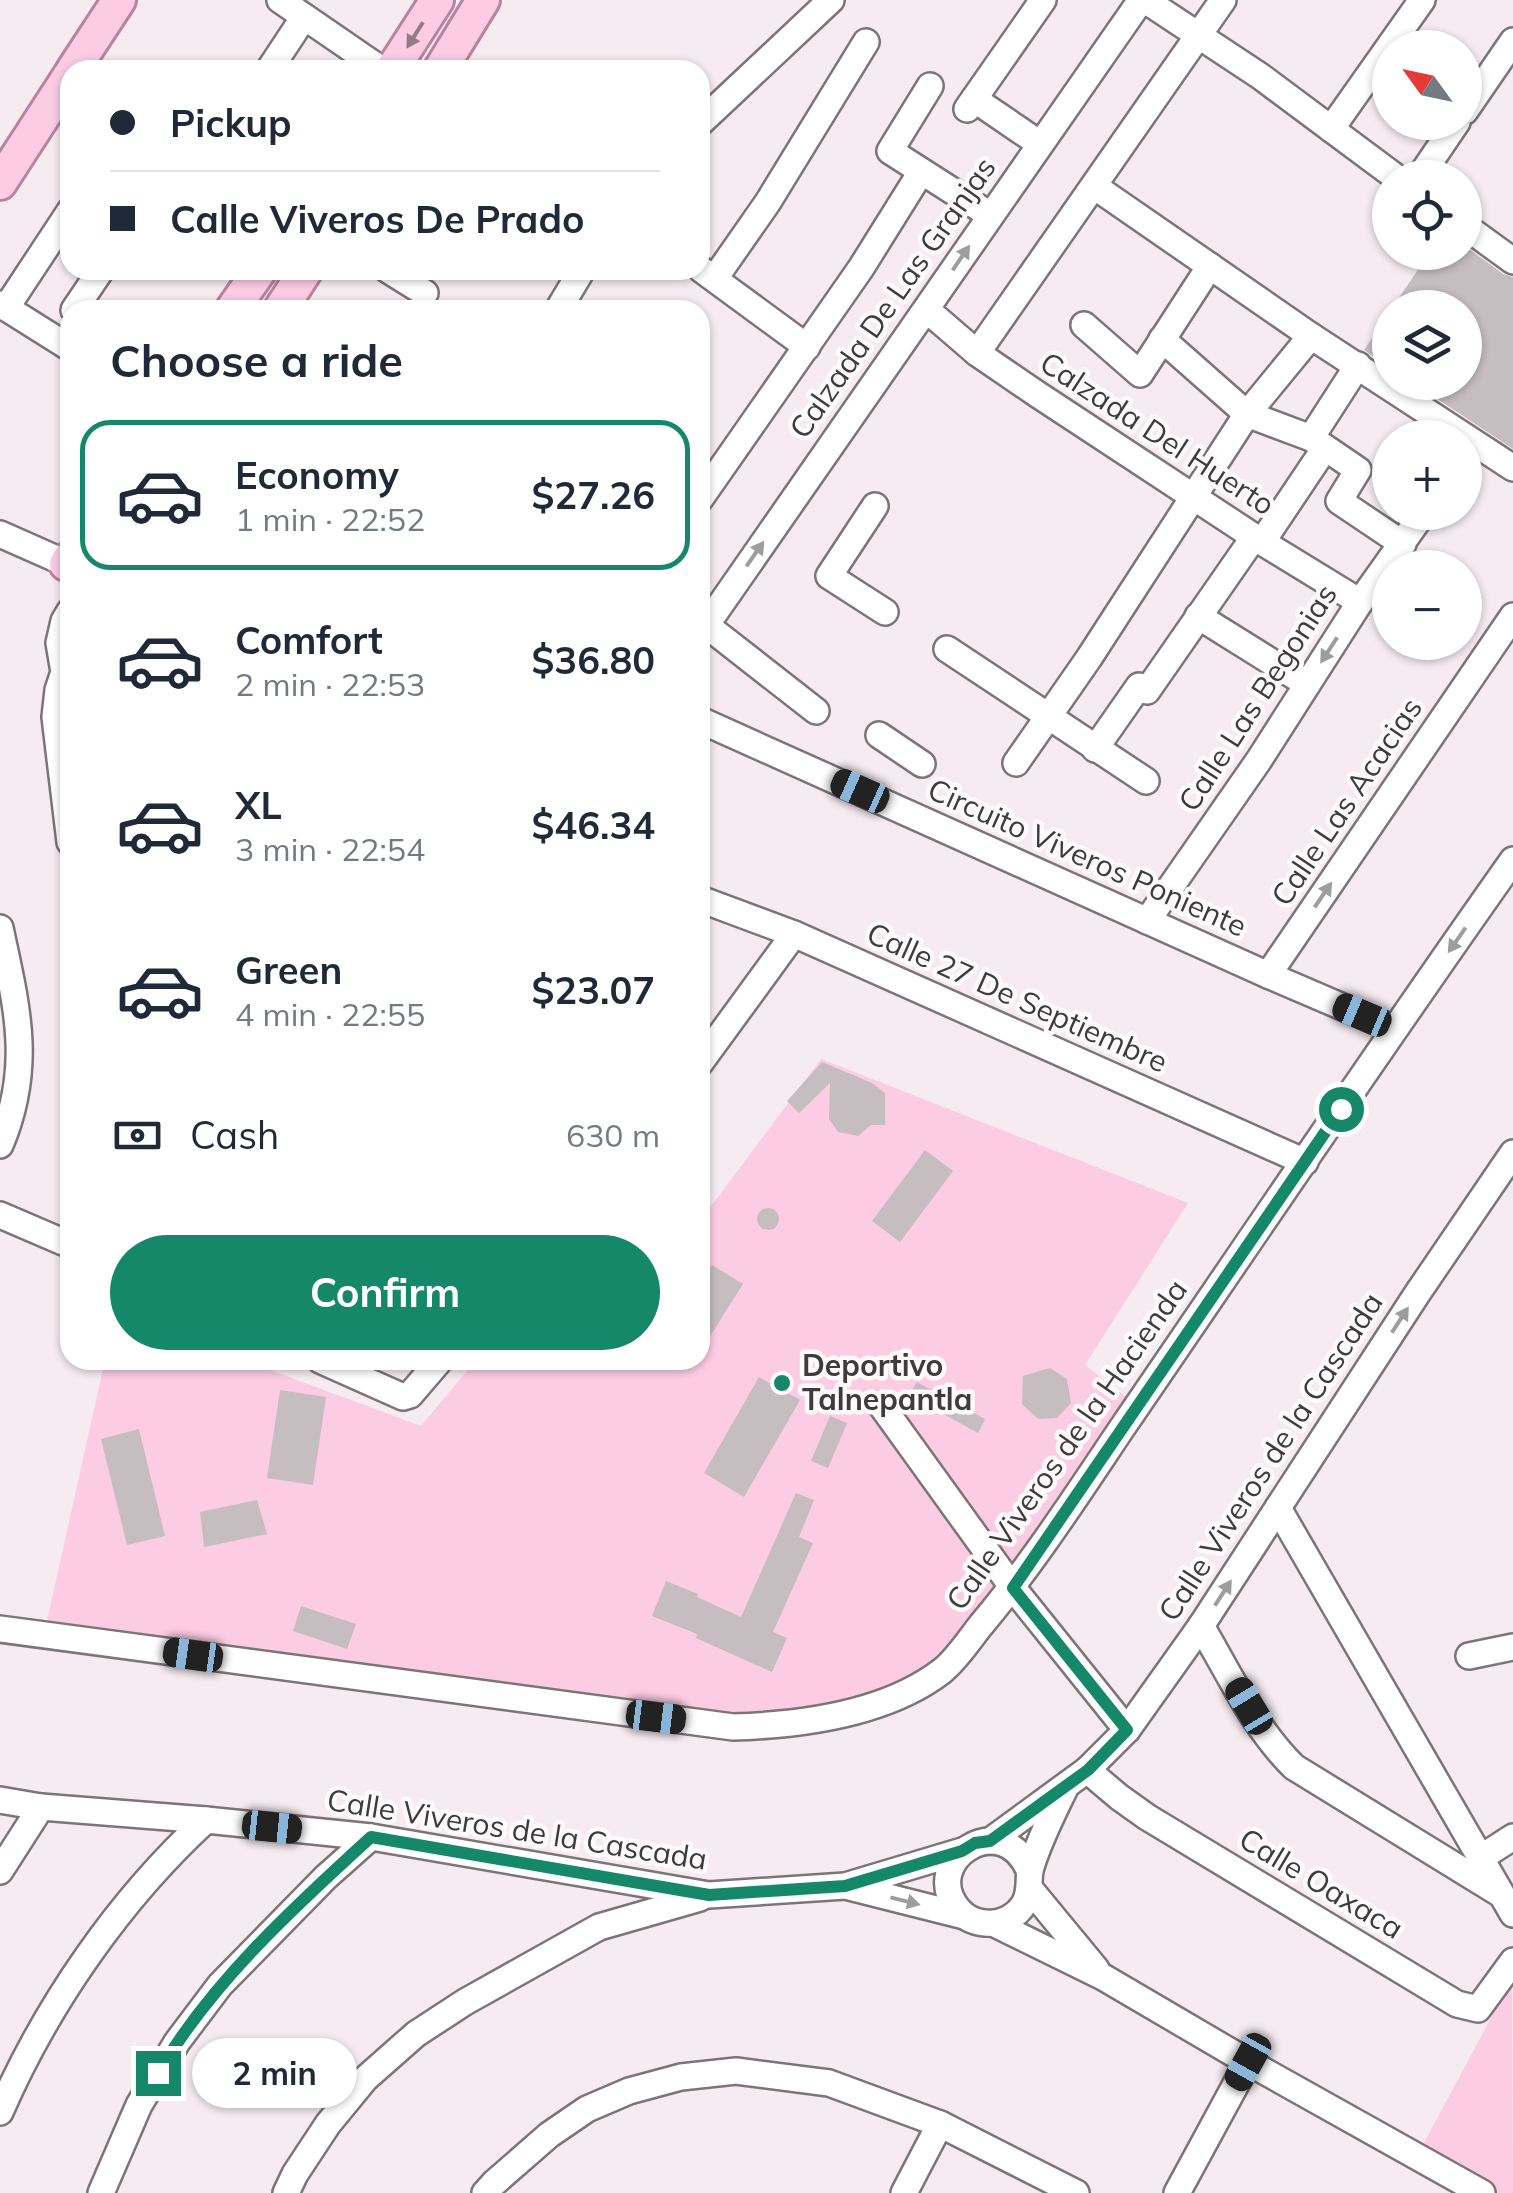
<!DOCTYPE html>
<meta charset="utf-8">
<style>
body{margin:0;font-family:Mulish,sans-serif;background:#f6f6f7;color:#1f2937;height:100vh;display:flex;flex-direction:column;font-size:38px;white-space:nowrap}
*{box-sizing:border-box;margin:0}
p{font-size:32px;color:#747a83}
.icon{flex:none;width:55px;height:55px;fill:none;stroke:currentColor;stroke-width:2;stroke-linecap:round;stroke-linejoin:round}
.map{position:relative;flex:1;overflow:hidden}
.details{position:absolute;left:60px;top:300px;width:650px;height:1070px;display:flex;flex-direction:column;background:#fff;border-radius:30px;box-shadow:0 2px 8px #0004}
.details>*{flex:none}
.hud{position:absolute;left:60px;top:60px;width:650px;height:220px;border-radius:30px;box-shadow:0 2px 8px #0004;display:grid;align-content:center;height:220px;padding:0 50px;background:#fff}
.needle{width:65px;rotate:303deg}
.tools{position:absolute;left:1372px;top:30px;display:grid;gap:20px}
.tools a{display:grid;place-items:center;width:110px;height:110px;border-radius:50%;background:#fff;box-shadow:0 2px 8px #0004;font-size:50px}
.end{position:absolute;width:45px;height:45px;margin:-22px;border:12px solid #148868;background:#fff;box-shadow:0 0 0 5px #fff}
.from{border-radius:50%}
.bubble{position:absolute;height:70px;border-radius:35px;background:#fff;box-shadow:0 2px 8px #0004;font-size:32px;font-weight:700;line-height:70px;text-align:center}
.car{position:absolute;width:30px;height:60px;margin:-30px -15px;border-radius:12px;box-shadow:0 0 8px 2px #0007;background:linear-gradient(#222 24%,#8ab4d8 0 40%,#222 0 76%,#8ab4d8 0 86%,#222 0)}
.hud b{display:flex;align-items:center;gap:35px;height:95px;font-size:38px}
.hud b+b{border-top:2px solid #e0e1e3}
.hud i{width:25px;height:25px;background:#1f2937}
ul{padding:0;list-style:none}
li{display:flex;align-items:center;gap:30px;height:150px;margin:0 20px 15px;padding:0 30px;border:5px solid transparent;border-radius:30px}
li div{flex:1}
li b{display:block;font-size:38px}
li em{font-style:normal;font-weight:700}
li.active{border-color:#148868}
li>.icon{width:90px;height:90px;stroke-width:1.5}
h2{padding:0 50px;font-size:45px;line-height:120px}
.pay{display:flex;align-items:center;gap:25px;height:110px;padding:0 50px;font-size:38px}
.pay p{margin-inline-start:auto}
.cta{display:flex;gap:20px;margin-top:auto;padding:20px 50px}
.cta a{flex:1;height:115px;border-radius:60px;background:#148868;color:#fff;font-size:40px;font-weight:700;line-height:115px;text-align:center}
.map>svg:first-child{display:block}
</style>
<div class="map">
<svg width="1513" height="2193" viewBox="0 0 1513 2193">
<rect width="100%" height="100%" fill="#f5ebf0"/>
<!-- green -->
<g fill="#fbcce2">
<polygon points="821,1059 1188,1203 1085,1365 1131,1401 1017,1567 939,1667 843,1705 746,1716 644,1710 47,1621 105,1360 243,1360 421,1426 476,1360 700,1360 700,1221"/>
<polygon points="1512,1979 1513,2193 1491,2193 1418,2154"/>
</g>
<!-- building -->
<g fill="#c6bdc1">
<polygon points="1465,246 1503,274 1513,277 1513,449 1412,382 1465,382 1465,308 1392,308 1430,252 1465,252"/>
<polygon points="1390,311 1390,367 1364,350"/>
<polygon points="822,1062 872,1083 885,1093 885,1125 871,1125 858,1136 838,1132 829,1119 830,1083 799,1113 787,1101"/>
<polygon points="925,1150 953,1171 900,1242 872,1221"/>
<circle cx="768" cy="1219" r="11"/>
<polygon points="712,1265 743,1284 700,1352 700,1284"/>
<polygon points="1050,1368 1067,1379 1071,1403 1057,1418 1038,1419 1022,1404 1023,1376"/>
<polygon points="759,1377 800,1400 744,1497 704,1473"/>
<polygon points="917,1382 985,1419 978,1433 909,1395"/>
<polygon points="280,1390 326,1397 313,1485 267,1478"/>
<polygon points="830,1416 847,1423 828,1468 811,1461"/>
<polygon points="139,1429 165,1536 127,1545 101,1439"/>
<polygon points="796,1493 814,1500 799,1537 813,1543 773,1632 787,1638 772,1672 696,1638 697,1634 652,1616 666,1581 698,1594 697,1597 741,1617"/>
<polygon points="257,1500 267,1534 204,1547 200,1512"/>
<polygon points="301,1606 356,1624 347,1649 293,1631"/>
</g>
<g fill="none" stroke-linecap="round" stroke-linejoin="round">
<!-- minor casing -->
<g stroke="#7d7478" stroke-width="30">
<g id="minor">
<polyline points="280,0 382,70"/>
<polyline points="1145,0 1260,76 1397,178"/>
<polyline points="269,70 304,17"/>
<polyline points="930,86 890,151 990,215"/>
<polyline points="974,99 1040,144"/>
<polyline points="967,109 1043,0"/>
<polyline points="1465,111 1513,41"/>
<polyline points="700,123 831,0"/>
<polyline points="1331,129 1422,0"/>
<polyline points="1419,178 1457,122"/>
<polyline points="1094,186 1311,336 1513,468"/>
<polyline points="1465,226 1513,261"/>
<polyline points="388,270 425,293"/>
<polyline points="702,270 807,347"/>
<polyline points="715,278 768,202 866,42"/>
<polyline points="0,304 70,348"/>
<polyline points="6,308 70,211"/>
<polyline points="74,310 101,270"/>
<polyline points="558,310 582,270"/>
<polyline points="927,310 977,353 1037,394 1262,542 1360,602"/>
<polyline points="1084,325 1140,374 1210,266"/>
<polyline points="1162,339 1247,414 1311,438 1358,470 1339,501 1403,544"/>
<polyline points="977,353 1223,0"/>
<polyline points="1311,438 1358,365"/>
<polyline points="700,499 861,268 921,172"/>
<polyline points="875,506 829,576 885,612"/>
<polyline points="0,534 70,565"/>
<polyline points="1262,542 1325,448"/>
<polyline points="70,611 64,621 59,643 64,672 58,690 55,717 70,842"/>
<polyline points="1198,616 1307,684"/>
<polyline points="706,625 816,711"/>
<polyline points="700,634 1141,0"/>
<polyline points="947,649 1146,781"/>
<polyline points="1147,691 1254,537"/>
<polyline points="700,720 1268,975 1394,1029"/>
<polyline points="879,735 922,764"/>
<polyline points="1095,749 1139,686"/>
<polyline points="1016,763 1089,658 1247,414 1311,336"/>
<polyline points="700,899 794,934 1305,1162"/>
<polyline points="1147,921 1259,760 1360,602 1424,512"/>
<path d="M0,928C17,1007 33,1067 0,1145"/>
<polyline points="1268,975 1513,616"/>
<polyline points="700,1063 794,934"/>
<polyline points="0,1215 70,1245"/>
<polyline points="320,1360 403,1397 410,1395 440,1360"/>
<polyline points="881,1405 1013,1588 1127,1730"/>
<polyline points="1278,1508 1513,1914"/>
<path d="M1201,1626C1229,1673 1254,1728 1294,1767L1499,1893"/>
<path d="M0,1629L733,1727C801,1725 886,1714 942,1671C957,1659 969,1640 981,1625C1033,1563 1077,1495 1122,1428C1252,1238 1380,1048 1513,860"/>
<polyline points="1469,1656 1513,1647"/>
<polyline points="1087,1770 1119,1797 1147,1817 1457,2004 1478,2009 1513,1961"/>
<polyline points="0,1800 41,1807 206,1820 371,1837 709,1895 845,1886 962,1851"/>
<polyline points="990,1841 1087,1770 1127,1730 1201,1626 1417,1294 1513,1153"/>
<polyline points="1482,1857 1513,1837"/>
<path d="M1029,1870C1001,1806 919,1862 958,1909C965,1918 974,1922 985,1923C1000,1925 1016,1917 1024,1904C1032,1891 1027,1879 1031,1867C1039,1840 1053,1813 1065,1788"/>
<polyline points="0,1871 41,1807"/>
<polyline points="845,1886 964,1916"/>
<polyline points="1030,1889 1096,1969"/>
<polyline points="995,1924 1103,1977 1248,2062 1482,2193"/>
<path d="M0,2112C47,2004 120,1899 206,1820"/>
<polyline points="101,2193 139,2105 177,2042 220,1985 326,1877 371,1837"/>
<polyline points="286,2193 295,2174 328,2124 365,2079 416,2034 465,2002 599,1927 700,1898"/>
<polyline points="485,2193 494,2183 549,2135 587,2109 629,2091 681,2077 736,2071 829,2083 940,2124 1076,2193"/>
<polyline points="904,2193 940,2124"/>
<polyline points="1177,2193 1248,2062"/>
</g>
</g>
<!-- major casing -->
<g stroke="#b8839e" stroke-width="38">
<g id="major">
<polyline points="73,70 119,0"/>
<polyline points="392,70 437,0"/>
<polyline points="440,70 483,0"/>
<polyline points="0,183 70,75"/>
<polyline points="232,310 260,270"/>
<polyline points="280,310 306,270"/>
<polyline points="66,564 70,558"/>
</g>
</g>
<!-- minor -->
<use href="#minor" stroke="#fff" stroke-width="25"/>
<!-- major -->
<use href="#major" stroke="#fbcce4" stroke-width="32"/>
</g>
<!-- one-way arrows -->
<defs><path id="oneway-solid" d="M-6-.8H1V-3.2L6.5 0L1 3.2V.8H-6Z" transform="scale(2.5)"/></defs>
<use fill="#937c88" href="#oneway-solid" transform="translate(415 35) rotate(122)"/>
<g fill="#9e9d9e">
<use href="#oneway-solid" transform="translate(961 258) rotate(-56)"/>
<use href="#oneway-solid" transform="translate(755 554) rotate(-55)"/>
<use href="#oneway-solid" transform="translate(1329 650) rotate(123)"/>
<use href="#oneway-solid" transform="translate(1323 895) rotate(-56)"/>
<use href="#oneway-solid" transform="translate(1457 940) rotate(125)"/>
<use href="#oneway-solid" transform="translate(1400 1320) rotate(-57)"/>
<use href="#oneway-solid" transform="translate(1223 1593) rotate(-57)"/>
<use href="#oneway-solid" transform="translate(905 1901) rotate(14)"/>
</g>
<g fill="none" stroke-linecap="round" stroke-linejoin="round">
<!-- route -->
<path stroke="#148868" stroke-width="12" d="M158,2073C212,1982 293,1908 371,1837L709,1895L845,1886L962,1851L975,1843L990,1841L1088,1770L1127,1730L1013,1588L1341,1109"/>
</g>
<!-- markers -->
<circle fill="#148868" stroke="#fefafc" stroke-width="4" cx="782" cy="1383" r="10"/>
<g text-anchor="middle" stroke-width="9" stroke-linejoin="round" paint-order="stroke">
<!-- street labels -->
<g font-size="30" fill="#3e3b3c" stroke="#fefafc">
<text transform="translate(893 298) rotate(-55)" y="10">Calzada De Las Granjas</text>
<text transform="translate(1157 434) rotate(33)" y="10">Calzada Del Huerto</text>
<text transform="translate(1258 698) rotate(-57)" y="10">Calle Las Begonias</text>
<text transform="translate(1347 802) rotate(-56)" y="10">Calle Las Acacias</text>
<text transform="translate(1087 858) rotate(24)" y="10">Circuito Viveros Poniente</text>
<text transform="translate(1017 998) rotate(24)" y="10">Calle 27 De Septiembre</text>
<text transform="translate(1067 1445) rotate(-55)" y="10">Calle Viveros de la Hacienda</text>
<text transform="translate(1271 1457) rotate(-57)" y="10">Calle Viveros de la Cascada</text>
<text transform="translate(517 1830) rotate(9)" y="10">Calle Viveros de la Cascada</text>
<text transform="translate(1321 1884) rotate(31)" y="10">Calle Oaxaca</text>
</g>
<!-- poi labels -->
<g font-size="30" font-weight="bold" fill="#3e3b3c" stroke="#fefafc" text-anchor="start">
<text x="802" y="1376">Deportivo<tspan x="802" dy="34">Talnepantla</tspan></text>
</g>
</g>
</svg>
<div class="tools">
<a><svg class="needle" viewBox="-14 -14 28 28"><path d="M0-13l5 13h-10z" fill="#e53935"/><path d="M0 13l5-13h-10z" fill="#747a83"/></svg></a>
<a><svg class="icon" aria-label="locate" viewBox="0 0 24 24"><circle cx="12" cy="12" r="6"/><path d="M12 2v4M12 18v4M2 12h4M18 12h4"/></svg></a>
<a><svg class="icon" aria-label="layers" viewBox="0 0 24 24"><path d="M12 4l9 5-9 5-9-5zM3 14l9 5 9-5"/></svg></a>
<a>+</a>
<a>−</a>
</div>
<i class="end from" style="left:1341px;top:1109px"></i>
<i class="end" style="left:158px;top:2073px"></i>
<div class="bubble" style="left:192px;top:2038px;width:165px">2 min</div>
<i class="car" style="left:860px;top:791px;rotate:294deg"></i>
<i class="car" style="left:1362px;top:1015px;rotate:293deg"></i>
<i class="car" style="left:193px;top:1655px;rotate:278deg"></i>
<i class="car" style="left:1249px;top:1706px;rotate:329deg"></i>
<i class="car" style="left:656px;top:1717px;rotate:97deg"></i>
<i class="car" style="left:272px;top:1827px;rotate:96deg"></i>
<i class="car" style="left:1248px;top:2062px;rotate:209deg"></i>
<div class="hud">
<b><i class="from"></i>Pickup</b>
<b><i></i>Calle Viveros De Prado</b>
</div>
<section class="details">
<h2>Choose a ride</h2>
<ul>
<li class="active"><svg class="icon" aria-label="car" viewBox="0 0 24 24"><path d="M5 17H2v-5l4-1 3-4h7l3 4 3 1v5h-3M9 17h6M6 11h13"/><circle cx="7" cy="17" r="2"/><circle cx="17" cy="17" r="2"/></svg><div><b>Economy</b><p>1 min · 22:52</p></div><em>$27.26</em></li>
<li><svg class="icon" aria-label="car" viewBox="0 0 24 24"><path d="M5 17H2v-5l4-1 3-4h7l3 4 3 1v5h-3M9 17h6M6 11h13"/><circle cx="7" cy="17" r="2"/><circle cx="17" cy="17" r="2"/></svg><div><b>Comfort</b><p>2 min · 22:53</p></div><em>$36.80</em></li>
<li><svg class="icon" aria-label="car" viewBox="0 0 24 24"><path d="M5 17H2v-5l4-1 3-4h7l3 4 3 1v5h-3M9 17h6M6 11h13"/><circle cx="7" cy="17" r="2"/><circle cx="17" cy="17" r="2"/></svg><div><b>XL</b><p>3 min · 22:54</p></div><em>$46.34</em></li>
<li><svg class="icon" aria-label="car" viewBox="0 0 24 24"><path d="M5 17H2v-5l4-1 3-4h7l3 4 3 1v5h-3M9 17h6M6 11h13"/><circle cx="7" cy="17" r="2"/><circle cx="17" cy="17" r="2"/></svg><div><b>Green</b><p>4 min · 22:55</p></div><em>$23.07</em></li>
</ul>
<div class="pay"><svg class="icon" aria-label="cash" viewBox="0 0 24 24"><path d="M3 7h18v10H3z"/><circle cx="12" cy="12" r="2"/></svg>Cash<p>630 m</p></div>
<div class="cta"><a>Confirm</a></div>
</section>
</div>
